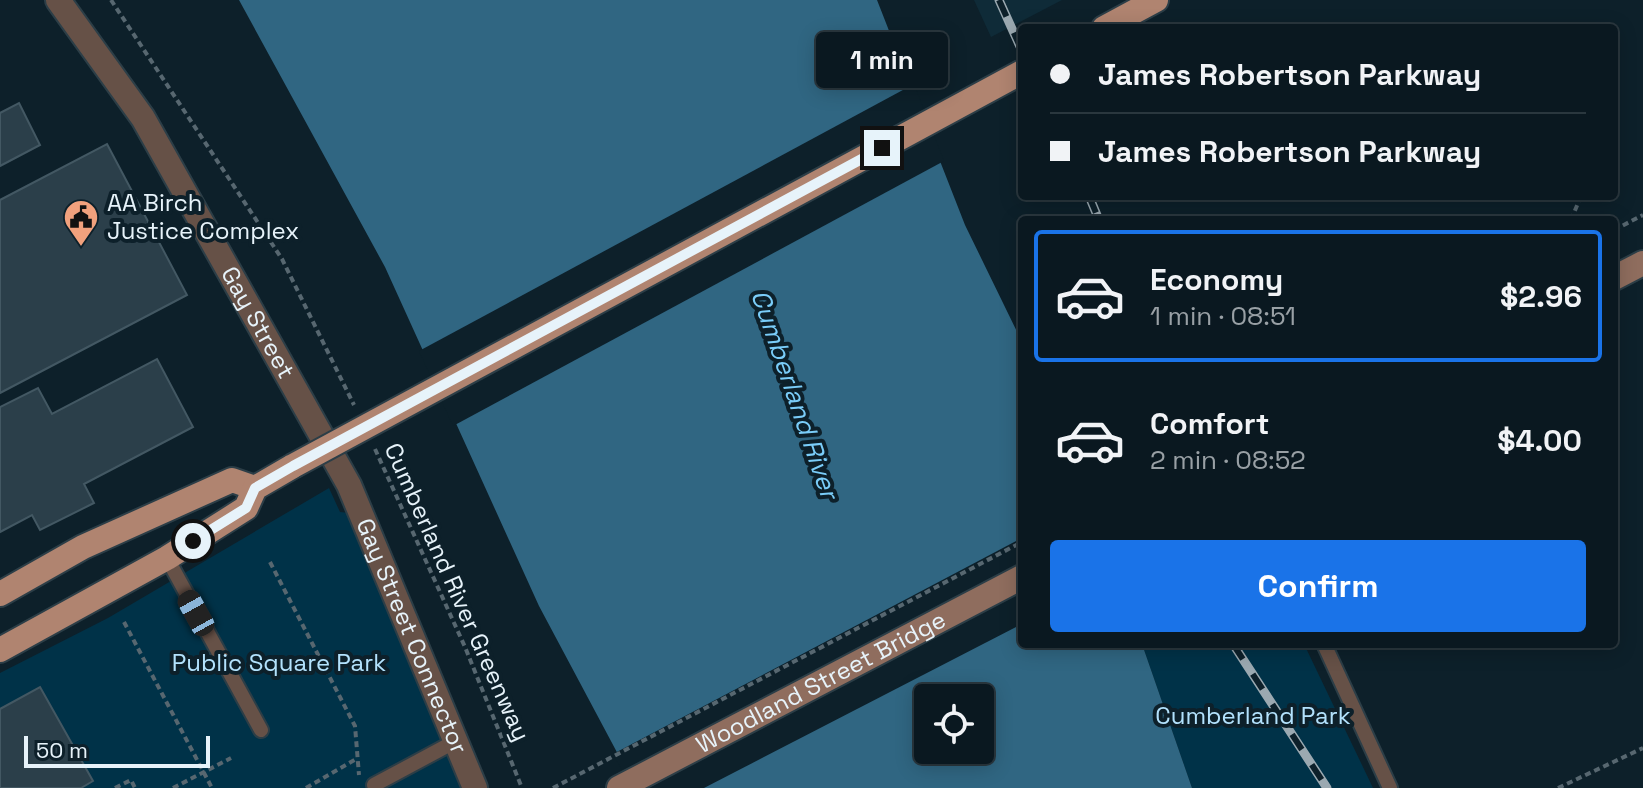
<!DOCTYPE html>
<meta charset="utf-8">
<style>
body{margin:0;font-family:"Space Grotesk",sans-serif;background:#132129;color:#f1f3f6;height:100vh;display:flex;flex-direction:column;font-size:30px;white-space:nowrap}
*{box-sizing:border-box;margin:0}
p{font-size:26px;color:#99a0a5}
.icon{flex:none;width:44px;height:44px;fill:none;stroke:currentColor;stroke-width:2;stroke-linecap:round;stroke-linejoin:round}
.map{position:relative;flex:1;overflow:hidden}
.side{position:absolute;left:1018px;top:216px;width:600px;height:432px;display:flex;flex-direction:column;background:#0a1820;border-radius:8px;box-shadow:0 4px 20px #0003,0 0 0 2px #2a373e}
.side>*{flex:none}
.top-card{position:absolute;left:1018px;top:24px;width:600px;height:176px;border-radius:8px;box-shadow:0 4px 20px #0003,0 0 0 2px #2a373e;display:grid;align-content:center;height:176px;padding:0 32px;background:#0a1820}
.buttons{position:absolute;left:914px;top:684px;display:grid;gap:16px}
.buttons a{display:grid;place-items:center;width:80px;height:80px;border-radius:8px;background:#0a1820;box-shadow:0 4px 20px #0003,0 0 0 2px #2a373e;font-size:40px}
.scale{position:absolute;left:24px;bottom:20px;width:186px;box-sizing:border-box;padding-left:8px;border:4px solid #e7f3fa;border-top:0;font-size:22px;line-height:28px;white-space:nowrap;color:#e7f3fa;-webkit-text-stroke:6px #0d202a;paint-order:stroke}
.end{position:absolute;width:36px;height:36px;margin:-18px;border:10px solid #e7f3fa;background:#111;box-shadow:0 0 0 4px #111}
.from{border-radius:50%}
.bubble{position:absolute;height:56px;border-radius:8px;background:#0a1820;box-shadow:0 4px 20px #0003,0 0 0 2px #2a373e;font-size:26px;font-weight:700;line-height:56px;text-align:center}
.car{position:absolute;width:24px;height:48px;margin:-24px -12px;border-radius:10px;box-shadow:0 0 6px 2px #0007;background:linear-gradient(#222 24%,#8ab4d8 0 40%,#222 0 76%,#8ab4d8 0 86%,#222 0)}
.top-card b{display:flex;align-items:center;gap:28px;height:76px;font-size:30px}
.top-card b+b{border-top:2px solid #2a373e}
.top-card i{width:20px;height:20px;background:#f1f3f6}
ul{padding:14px 0 0;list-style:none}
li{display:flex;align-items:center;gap:24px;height:132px;margin:0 16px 12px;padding:0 16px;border:4px solid transparent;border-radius:8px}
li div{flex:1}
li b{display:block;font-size:30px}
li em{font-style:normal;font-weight:700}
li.current{border-color:#1a73e8}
li>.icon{width:72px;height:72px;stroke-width:1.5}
.cta{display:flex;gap:16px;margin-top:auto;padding:16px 32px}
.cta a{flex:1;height:92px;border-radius:8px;background:#1a73e8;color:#fff;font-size:32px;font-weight:700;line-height:92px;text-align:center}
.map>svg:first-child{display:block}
</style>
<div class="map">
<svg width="1643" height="788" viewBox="0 0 1643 788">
<rect width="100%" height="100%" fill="#0d202a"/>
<!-- built -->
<polygon fill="#0f2b38" points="974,0 1062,0 991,37"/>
<!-- green -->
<g fill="#003248">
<polygon points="329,488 340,512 349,513 468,788 0,788 0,673 108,618"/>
<polygon points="1142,644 1304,644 1373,788 1192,788"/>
</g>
<!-- water -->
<path fill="#306682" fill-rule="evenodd" d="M239,0H877L965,225L1022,342V644H1142L1192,788H636L539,606L385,267ZM928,698H980V750H928Z"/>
<!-- pier -->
<g fill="#0d202a">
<polygon points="914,84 944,161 453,426 419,351"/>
<polygon points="1022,538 1022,624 704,788 632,788 613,754"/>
</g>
<!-- building -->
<g fill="#2b3f4a" stroke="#435863" stroke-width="2">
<polygon points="19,103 40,145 0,166 0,113"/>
<polygon points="107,144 187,295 0,393 0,200"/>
<polygon points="157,359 193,427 84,484 94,503 40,530 32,515 0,532 0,407 38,388 52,414"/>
<polygon points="40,687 93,781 81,788 0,788 0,709"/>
</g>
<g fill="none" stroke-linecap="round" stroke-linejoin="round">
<!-- service casing -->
<g stroke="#2c3e47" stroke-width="18">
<g id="service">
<polyline points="167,558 261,730"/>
<polyline points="1324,644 1390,788"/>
<polyline points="374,785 456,741"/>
</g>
</g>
<!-- minor casing -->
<g stroke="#2c3e47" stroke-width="28">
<g id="minor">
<path id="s1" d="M58,0L143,118L349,485L475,788"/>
</g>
</g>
<!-- secondary casing -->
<g stroke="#2c3e47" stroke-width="28">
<g id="secondary">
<polyline points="1614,278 1643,263"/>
<path id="s2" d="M619,788L1022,577"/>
</g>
</g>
<!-- primary casing -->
<g stroke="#2c3e47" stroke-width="28">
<g id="primary">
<polyline points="1104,28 1156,0"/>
<polyline points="0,594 83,547 232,480 255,488"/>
<polyline points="0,650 167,558 246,508 255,488 293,466"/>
</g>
</g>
<!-- path -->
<g stroke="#576770" stroke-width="4" stroke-dasharray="6 4" stroke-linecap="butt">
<polyline points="111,0 282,259 354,405"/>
<polyline points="1614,99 1614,118"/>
<polyline points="1571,220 1581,196"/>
<polyline points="1614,230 1643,215"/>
<polyline points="375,449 465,647 522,788"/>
<polyline points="270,562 355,726 359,775"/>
<polyline points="124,622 212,788"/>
<polyline points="115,788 131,780 135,788"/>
<polyline points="173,788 231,758"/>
<polyline points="306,788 356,759"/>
<polyline points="553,788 1022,542"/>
<polyline points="1558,788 1643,748"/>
</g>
<!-- service -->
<use href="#service" stroke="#665147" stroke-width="14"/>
<!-- minor -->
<use href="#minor" stroke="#665147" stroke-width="24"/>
<!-- secondary -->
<use href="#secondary" stroke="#8f6d5e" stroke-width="24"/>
<!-- primary -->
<use href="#primary" stroke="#b08470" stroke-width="24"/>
<!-- rail casing -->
<g stroke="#9ba9b1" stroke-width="9">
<g id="rail">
<polyline points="999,0 1022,51"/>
<polyline points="1089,196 1099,220"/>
<polyline points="1233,644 1327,788"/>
</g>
</g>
<!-- rail -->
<use href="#rail" stroke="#0d202a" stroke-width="6" stroke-dasharray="18" stroke-linecap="butt"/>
<!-- primary-bridge casing -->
<g stroke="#2c3e47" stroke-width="28" stroke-linecap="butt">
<polyline id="primary-bridge" points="293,466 1022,72"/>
</g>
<!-- primary-bridge -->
<use href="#primary-bridge" stroke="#b08470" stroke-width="24"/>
</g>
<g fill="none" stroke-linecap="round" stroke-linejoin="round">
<!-- route -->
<polyline stroke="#e7f3fa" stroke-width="10" points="193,541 246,508 255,488 293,466 882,148"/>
</g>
<!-- icons -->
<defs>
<g id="civic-pin" transform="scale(1.8)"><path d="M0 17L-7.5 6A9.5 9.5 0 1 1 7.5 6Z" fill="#f1a17d" stroke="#0d202a"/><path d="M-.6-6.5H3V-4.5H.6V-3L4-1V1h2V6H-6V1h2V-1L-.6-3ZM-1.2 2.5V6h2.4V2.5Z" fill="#111"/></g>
</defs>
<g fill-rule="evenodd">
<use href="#civic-pin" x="81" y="217"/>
</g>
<g text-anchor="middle" stroke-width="8" stroke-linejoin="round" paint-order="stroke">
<!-- poi labels -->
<g font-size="24" fill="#e7f3fa" stroke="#0d202a" text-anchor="start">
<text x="107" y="211">AA Birch<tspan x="107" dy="28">Justice Complex</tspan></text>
</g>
<!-- street labels -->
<g font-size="24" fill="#e7f3fa" stroke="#0d202a">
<text dy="8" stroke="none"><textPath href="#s1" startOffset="380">Gay Street</textPath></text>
<text transform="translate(457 592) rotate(66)" y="8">Cumberland River Greenway</text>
<text dy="8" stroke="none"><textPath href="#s1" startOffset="730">Gay Street Connector</textPath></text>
<text dy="8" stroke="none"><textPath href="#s2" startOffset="228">Woodland Street Bridge</textPath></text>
</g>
<!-- park labels -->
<g font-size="24" fill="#b3e2fd" stroke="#0d202a">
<text x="279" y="671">Public Square Park</text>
<text x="1253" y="724">Cumberland Park</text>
</g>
<!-- water labels -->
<g font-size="26" font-style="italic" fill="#7acdf9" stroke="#0d202a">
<text transform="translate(795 394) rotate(71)" y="9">Cumberland River</text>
</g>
</g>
</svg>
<div class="buttons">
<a><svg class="icon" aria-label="locate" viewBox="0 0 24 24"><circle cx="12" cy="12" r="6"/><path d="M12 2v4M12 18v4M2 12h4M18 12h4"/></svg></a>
</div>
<div class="scale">50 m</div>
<i class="end from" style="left:193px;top:541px"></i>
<i class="end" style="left:882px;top:148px"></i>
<div class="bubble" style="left:816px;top:32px;width:132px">1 min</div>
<i class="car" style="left:196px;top:613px;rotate:331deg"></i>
<div class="top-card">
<b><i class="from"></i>James Robertson Parkway</b>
<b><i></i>James Robertson Parkway</b>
</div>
<section class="side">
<ul>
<li class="current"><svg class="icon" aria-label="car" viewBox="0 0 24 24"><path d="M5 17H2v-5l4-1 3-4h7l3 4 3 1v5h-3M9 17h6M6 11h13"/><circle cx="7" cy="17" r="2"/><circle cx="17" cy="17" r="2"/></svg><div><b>Economy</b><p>1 min · 08:51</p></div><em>$2.96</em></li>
<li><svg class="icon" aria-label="car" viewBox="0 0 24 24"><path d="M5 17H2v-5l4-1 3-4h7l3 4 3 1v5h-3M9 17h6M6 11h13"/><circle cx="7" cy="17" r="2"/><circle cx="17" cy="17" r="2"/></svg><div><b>Comfort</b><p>2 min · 08:52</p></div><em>$4.00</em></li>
</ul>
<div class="cta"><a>Confirm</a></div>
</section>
</div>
